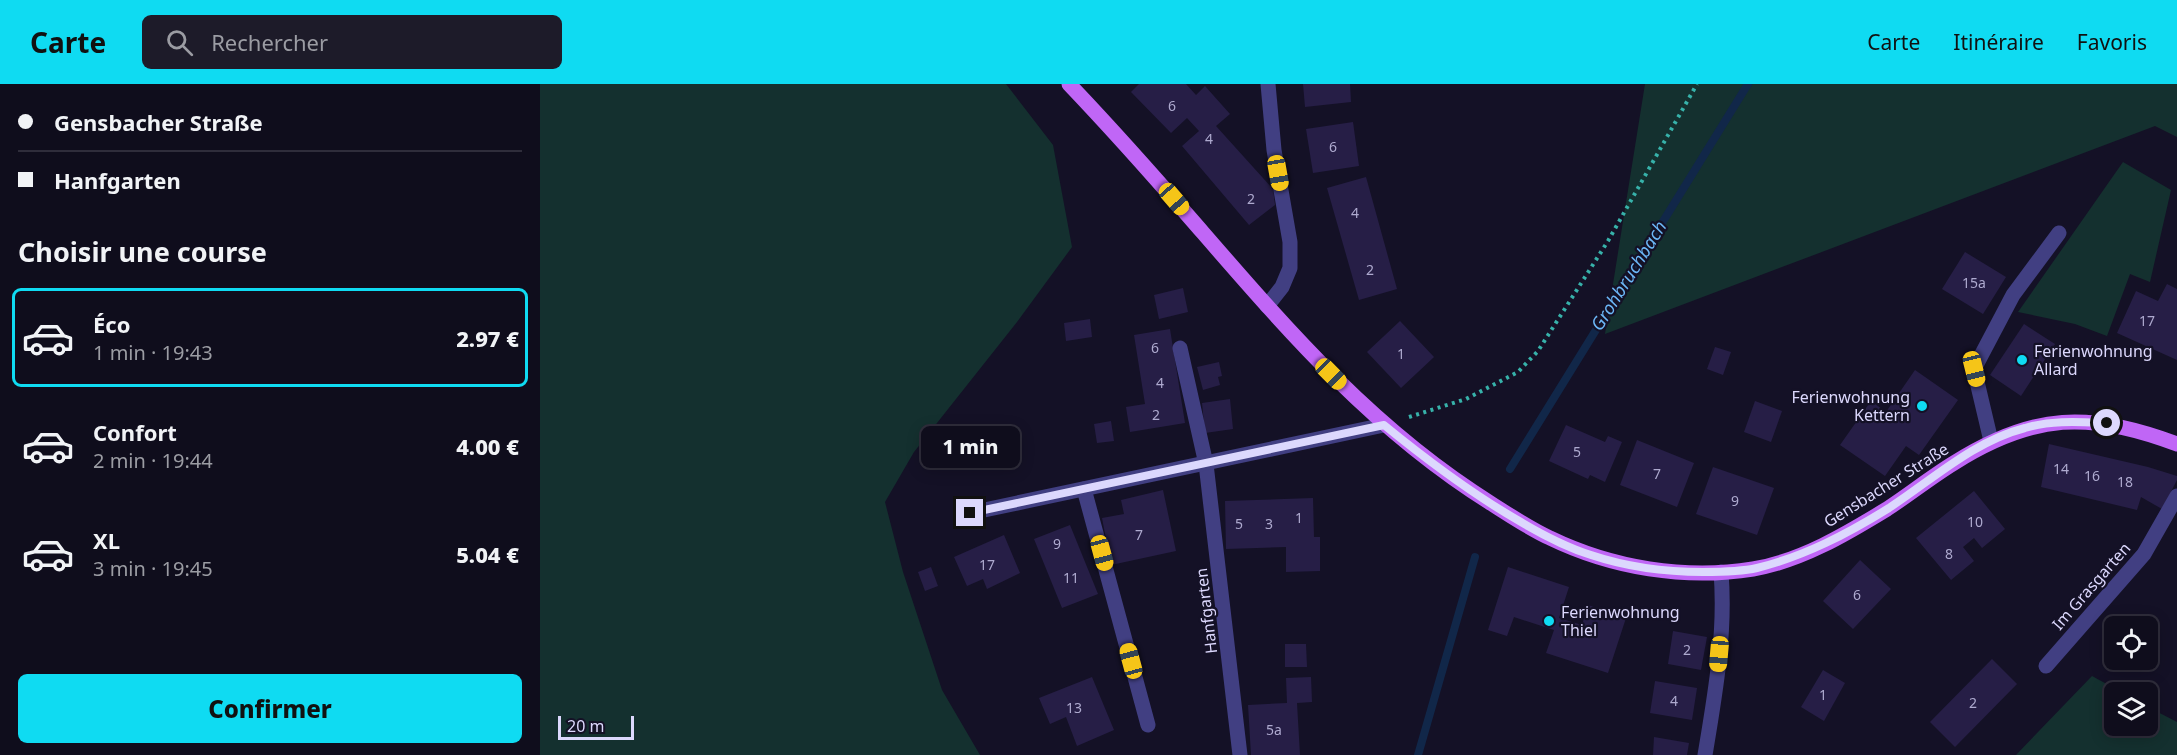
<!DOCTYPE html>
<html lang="fr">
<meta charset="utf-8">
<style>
body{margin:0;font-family:"Noto Sans",sans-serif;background:#1d1b29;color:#f1f3f6;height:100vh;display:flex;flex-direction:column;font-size:22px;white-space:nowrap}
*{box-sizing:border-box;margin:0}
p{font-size:20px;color:#9b9ca3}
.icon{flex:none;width:33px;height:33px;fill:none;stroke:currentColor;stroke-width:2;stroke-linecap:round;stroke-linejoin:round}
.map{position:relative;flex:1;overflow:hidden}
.side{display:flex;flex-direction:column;background:#0f0d1c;width:540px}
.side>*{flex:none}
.hud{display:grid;align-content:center;height:132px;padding:0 18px;background:#0f0d1c}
.fabs{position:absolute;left:1564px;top:532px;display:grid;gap:12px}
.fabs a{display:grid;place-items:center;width:54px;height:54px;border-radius:9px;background:#0f0d1c;box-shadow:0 3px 15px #0003,0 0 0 2px #2f2d3b;font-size:30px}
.scale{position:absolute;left:18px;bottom:15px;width:76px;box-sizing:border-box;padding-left:6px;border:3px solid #dcd8fd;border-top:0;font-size:16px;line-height:21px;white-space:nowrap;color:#dcd8fd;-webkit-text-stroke:4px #141126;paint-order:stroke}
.end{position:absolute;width:27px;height:27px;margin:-14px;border:8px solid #dcd8fd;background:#111;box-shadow:0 0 0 3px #111}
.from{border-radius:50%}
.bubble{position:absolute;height:42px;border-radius:9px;background:#0f0d1c;box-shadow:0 3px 15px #0003,0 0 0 2px #2f2d3b;font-size:20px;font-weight:800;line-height:42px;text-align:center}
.car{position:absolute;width:18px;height:36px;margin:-18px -9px;border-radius:8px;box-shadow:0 0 4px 2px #0007;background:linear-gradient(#f5c518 24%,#345 0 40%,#f5c518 0 76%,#345 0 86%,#f5c518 0)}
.hud b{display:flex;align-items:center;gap:21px;height:57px;font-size:22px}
.hud b+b{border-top:2px solid #2f2d3b}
.hud i{width:15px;height:15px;background:#f1f3f6}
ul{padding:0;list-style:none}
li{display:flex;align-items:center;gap:18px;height:99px;margin:0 12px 9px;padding:0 6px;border:3px solid transparent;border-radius:9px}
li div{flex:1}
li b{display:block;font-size:22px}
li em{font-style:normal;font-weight:800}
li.on{border-color:#0fdbf2}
li>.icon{width:54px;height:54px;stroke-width:1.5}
h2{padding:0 18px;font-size:27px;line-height:72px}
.button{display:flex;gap:12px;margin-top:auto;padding:12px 18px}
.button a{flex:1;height:69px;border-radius:9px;background:#0fdbf2;color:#111;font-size:24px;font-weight:800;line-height:69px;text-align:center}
header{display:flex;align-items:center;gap:36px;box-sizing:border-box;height:84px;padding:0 30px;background:#0fdbf2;color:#111}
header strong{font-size:28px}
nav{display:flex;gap:33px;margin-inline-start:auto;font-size:21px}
.search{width:420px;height:54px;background:#1d1b29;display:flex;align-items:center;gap:15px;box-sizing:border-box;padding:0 21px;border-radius:9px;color:#9b9ca3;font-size:22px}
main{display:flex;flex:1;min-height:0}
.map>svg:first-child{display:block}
</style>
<header>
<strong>Carte</strong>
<div class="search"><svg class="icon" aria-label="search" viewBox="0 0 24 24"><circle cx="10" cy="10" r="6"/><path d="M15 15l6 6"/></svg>Rechercher</div>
<nav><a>Carte</a><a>Itinéraire</a><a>Favoris</a></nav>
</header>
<main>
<section class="side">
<div class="hud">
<b><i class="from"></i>Gensbacher Straße</b>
<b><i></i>Hanfgarten</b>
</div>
<h2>Choisir une course</h2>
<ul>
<li class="on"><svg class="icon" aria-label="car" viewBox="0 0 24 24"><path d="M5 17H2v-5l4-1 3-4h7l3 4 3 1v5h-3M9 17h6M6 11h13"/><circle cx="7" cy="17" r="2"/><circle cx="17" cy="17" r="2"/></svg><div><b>Éco</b><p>1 min · 19:43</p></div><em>2.97 €</em></li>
<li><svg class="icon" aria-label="car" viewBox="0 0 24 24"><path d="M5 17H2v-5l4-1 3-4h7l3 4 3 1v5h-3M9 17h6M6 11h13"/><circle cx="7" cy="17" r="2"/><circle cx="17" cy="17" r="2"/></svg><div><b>Confort</b><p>2 min · 19:44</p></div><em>4.00 €</em></li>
<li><svg class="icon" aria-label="car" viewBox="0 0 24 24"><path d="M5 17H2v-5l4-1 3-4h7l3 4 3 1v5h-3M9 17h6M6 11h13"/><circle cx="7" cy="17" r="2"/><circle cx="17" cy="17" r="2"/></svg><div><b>XL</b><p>3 min · 19:45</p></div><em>5.04 €</em></li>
</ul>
<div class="button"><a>Confirmer</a></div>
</section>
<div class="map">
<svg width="1637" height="671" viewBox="0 0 1637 671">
<rect width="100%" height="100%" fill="#141126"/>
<!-- green -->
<g fill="#14302f">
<polygon points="0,0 466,0 513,61 532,163 477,238 374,368 345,418 363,488 402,606 440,671 0,671"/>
<polygon points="1105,0 1637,0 1637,53 1615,42 1065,250"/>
<polygon points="1583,78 1631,106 1610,198 1590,190 1567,252 1535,240 1478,228"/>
<polygon points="1552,592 1583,609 1575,609 1575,642 1608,642 1608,623 1637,638 1637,671 1476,671"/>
</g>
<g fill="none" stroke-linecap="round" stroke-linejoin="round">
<!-- stream -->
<g stroke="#112749" stroke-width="8">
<polyline points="970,385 1208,0"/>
<polyline points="878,671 935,473"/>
</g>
</g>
<!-- building -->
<g fill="#261e46">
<polygon points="599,0 646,0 656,11 665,2 690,30 676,42 733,105 735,121 709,141 642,62 659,47 647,34 631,49 591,8"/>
<polygon points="763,0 810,0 811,18 765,23"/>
<polygon points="813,38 819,82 773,89 766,45"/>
<polygon points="826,93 857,205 819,216 787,104"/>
<polygon points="1425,168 1466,193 1443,230 1402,205"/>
<polygon points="1627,200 1637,205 1637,276 1577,249 1596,207 1618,217"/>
<polygon points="643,204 648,228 619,235 614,211"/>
<polygon points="550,235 552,253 526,257 524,239"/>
<polygon points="860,237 894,273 861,304 827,268"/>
<polygon points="1484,240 1515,260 1481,312 1450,291"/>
<polygon points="630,245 645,339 590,348 586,323 605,320 594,251"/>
<polygon points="1175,263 1191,268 1183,291 1167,285"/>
<polygon points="679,278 682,292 678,293 680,301 663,306 657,283"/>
<polygon points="1375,286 1418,316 1379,371 1366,362 1345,392 1300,361 1331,317 1346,328"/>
<polygon points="690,315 693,345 665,349 662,319"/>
<polygon points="1215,317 1242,327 1231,358 1204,348"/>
<polygon points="571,337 574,357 557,359 554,340"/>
<polygon points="1026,341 1065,358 1068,352 1082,358 1065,398 1050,391 1048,395 1009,377"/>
<polygon points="1097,356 1154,379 1137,423 1080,401"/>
<polygon points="1509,360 1608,383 1637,392 1637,396 1622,425 1601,413 1597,426 1501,403"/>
<polygon points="1173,383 1234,404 1217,451 1156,430"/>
<polygon points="623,406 636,467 571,481 562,434 584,430 581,416"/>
<polygon points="1434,407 1465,445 1442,464 1434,454 1423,463 1434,477 1411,496 1376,454"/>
<polygon points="773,414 774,453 780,453 780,487 746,488 746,463 686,465 685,417"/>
<polygon points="530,441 558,510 522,524 494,455"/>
<polygon points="464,451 480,489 447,505 443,495 427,502 414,473"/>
<polygon points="1320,476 1351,505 1313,545 1283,517"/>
<polygon points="391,483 398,502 385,507 378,488"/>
<polygon points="968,483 1029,503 1019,534 1042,541 1048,521 1086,534 1068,589 1006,569 1014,546 974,533 967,552 948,546"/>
<polygon points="1133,547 1167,553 1161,586 1128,580"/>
<polygon points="745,560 766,560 767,583 745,583"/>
<polygon points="1452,575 1477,600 1415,663 1390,638"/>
<polygon points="1283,586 1305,599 1284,637 1261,623"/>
<polygon points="552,593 574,646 537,662 526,633 510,640 499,614"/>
<polygon points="771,593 772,618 757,619 760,671 711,671 708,621 747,619 746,594"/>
<polygon points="1115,597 1157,604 1152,636 1110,629"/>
<polygon points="1114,653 1149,659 1147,671 1113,671"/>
</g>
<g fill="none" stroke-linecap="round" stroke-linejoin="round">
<!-- path -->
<polyline stroke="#37b2aa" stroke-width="4" stroke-dasharray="3 4.5" stroke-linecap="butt" points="869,333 926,315 978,288 998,267 1068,157 1157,0"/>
<!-- minor -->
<g stroke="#413f82" stroke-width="15">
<polyline points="727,222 742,203 750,184 750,158 734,66 728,0"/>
<polyline points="640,264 666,380 700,671"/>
<polyline points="1451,357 1434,285 1473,211 1519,149"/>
<polyline points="544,405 608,641"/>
<polyline points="430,429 844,341"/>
<polyline points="1506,582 1604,470 1637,412"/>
<path d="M1165,671C1175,611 1186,549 1181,488"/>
</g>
<!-- major -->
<path stroke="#c066f6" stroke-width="15" d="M529,0C571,44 611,89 651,135C744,242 830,344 952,420C971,432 990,445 1010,454C1072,484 1145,496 1213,485C1261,477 1306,450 1347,425C1370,410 1391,393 1414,379C1493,329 1550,327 1637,360"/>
</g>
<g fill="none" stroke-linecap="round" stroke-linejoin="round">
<!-- route -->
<path stroke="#dcd8fd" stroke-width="8" d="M430,429L844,341C888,377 932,410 981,438C1003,451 1026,463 1051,471C1087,483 1125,488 1163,488C1180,488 1200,488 1217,484C1265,472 1307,450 1349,424C1392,396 1434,357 1485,344C1512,336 1539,338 1567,339"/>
</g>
<!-- markers -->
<g fill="#0fdbf2" stroke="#141126" stroke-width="2">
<circle cx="1482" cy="276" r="6"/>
<circle cx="1382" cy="322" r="6"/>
<circle cx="1009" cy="537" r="6"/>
</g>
<g text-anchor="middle" stroke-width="4.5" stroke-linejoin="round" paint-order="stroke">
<!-- number labels -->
<g font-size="14" fill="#aeaacf">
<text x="632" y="27">6</text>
<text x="669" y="60">4</text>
<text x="793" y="68">6</text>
<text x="711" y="120">2</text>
<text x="815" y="134">4</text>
<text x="830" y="191">2</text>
<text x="1434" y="204">15a</text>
<text x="1607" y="242">17</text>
<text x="615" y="269">6</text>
<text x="861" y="275">1</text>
<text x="620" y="304">4</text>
<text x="616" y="336">2</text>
<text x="1037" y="373">5</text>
<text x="1521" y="390">14</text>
<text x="1117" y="395">7</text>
<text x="1552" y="397">16</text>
<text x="1585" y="403">18</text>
<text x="1195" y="422">9</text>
<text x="759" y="439">1</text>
<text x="1435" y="443">10</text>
<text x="699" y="445">5</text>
<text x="729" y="445">3</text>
<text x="599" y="456">7</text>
<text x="517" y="465">9</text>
<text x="1409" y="475">8</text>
<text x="447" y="486">17</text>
<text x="531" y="499">11</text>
<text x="1317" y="516">6</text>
<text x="1147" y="571">2</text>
<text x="1283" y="616">1</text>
<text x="1134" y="622">4</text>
<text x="1433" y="624">2</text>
<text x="534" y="629">13</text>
<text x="734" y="651">5a</text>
</g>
<!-- poi labels -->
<g font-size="16" fill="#dcd8fd" stroke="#141126" text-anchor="start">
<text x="1494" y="273">Ferienwohnung<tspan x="1494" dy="18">Allard</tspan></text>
<text x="1370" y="319" text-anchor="end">Ferienwohnung<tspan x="1370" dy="18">Kettern</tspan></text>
<text x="1021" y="534">Ferienwohnung<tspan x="1021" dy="18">Thiel</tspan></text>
</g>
<!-- street labels -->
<g font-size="16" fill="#dcd8fd" stroke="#141126">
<text transform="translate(1346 401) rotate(-32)" y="6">Gensbacher Straße</text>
<text transform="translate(1551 502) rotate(-49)" y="6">Im Grasgarten</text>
<text transform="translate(666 527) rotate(-97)" y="6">Hanfgarten</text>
</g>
<!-- water labels -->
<g font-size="18" font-style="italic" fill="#6cb7f7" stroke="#141126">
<text transform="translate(1089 192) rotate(-58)" y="6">Grohbruchbach</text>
</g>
</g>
</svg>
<div class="fabs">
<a><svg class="icon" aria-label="locate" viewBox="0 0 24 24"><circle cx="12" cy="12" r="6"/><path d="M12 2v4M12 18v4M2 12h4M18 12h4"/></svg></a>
<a><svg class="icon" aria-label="layers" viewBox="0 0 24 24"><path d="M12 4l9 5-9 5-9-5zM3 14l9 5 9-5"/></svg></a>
</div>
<div class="scale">20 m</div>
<i class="end from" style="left:1567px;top:339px"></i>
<i class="end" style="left:430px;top:429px"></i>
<div class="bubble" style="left:381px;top:342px;width:99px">1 min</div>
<i class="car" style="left:738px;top:89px;rotate:170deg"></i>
<i class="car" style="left:634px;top:115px;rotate:139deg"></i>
<i class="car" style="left:1434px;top:285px;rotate:166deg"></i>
<i class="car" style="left:791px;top:290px;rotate:135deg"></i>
<i class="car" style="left:562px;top:469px;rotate:165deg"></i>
<i class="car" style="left:1179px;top:570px;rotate:185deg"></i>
<i class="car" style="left:591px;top:577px;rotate:345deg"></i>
</div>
</main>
